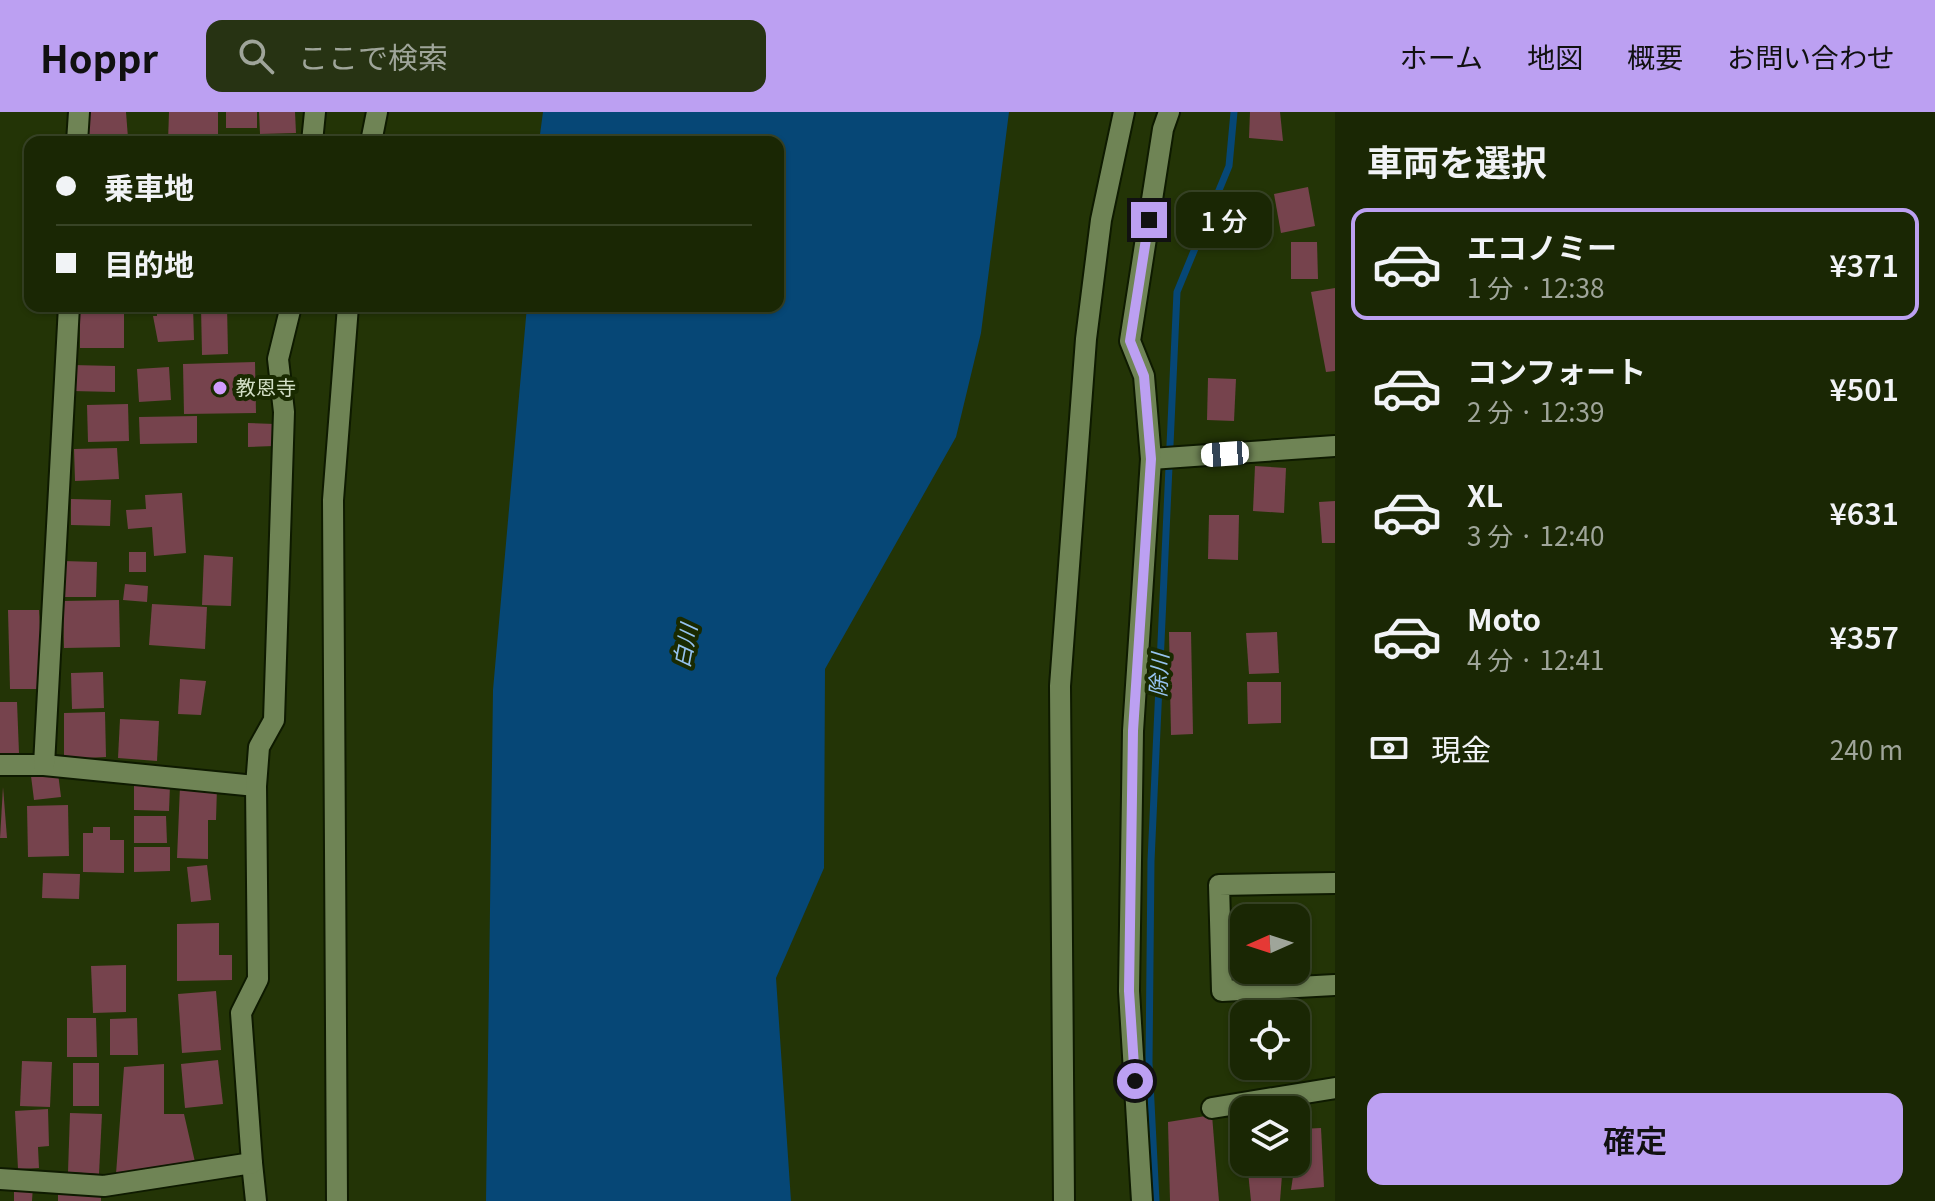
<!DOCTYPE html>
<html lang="ja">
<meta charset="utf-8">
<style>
body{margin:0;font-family:Georgia,"Noto Sans JP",serif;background:#273313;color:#f1f3f6;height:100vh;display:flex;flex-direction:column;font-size:30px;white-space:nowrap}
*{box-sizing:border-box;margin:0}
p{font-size:26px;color:#9fa59a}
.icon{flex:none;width:44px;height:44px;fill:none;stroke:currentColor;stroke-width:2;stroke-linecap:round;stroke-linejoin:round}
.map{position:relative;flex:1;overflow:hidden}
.side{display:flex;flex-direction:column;background:#1a2704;width:600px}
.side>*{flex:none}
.guide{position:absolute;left:24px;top:24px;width:760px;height:176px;border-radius:16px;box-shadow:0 2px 6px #0004,0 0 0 2px #384426;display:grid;align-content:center;height:176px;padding:0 32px;background:#1a2704}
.needle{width:52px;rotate:267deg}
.tools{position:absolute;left:1230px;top:792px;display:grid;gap:16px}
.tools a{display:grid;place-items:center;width:80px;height:80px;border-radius:16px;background:#1a2704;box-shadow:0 2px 6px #0004,0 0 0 2px #384426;font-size:40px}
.end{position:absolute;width:36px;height:36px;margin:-18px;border:10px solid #bca0f2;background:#111;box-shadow:0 0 0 4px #111}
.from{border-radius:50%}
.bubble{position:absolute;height:56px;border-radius:16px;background:#1a2704;box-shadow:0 2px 6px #0004,0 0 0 2px #384426;font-size:26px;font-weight:600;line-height:56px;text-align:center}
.car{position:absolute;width:24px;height:48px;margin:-24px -12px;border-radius:10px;box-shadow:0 0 6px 2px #0007;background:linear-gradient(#fff 24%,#345 0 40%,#fff 0 76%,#345 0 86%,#fff 0)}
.guide b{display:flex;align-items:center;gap:28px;height:76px;font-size:30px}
.guide b+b{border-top:2px solid #384426}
.guide i{width:20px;height:20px;background:#f1f3f6}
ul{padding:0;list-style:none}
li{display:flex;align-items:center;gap:24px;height:112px;margin:0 16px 12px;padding:0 16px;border:4px solid transparent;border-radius:16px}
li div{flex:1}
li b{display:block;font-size:30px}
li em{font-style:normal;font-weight:600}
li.current{border-color:#bca0f2}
li>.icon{width:72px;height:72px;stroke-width:1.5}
h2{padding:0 32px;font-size:36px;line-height:96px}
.pay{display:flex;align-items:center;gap:20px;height:88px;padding:0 32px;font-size:30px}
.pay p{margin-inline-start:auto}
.button{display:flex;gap:16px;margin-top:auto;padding:16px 32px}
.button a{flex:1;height:92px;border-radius:16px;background:#bca0f2;color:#111;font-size:32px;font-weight:600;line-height:92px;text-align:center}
header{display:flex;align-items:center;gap:48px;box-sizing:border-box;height:112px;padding:0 40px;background:#bca0f2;color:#111}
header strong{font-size:38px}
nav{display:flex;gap:44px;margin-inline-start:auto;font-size:28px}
.search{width:560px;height:72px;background:#273313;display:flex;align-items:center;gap:20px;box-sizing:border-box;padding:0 28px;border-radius:16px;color:#9fa59a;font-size:30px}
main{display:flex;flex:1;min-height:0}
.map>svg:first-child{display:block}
</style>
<header>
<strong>Hoppr</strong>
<div class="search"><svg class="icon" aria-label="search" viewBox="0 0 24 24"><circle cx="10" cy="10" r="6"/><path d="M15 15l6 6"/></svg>ここで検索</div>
<nav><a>ホーム</a><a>地図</a><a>概要</a><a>お問い合わせ</a></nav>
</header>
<main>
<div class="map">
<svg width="1335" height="1089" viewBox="0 0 1335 1089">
<rect width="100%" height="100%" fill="#233406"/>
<!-- water -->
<polygon fill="#064776" points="543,0 1009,0 981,221 956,325 825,557 824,756 776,866 791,1089 486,1089 493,578 527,194 778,194 778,30 539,30"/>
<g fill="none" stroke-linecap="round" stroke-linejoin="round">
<!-- stream -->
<polyline stroke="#064776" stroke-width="7" points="1156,1089 1149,951 1151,749 1177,180 1229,54 1234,0"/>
</g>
<!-- building -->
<g fill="#76434d">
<polygon points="84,0 126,0 128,26 86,29"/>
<polygon points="169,0 218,0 218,30 168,30"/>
<rect x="226" y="0" width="31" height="16"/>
<polygon points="259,0 295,0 296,21 260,22"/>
<polygon points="1250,0 1280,0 1283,29 1249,26"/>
<polygon points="1308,75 1315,114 1281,121 1274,82"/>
<polygon points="1291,130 1317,130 1318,167 1291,167"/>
<polygon points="1335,176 1335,259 1326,260 1311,180"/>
<rect x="80" y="194" width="44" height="42"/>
<polygon points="157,194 193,194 194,228 158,230 153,204 157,204"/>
<polygon points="227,194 228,242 202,243 201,195"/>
<polygon points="255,250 256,301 184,302 183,252"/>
<polygon points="72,253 115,254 115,280 72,279"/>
<polygon points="169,255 171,288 139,290 137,257"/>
<polygon points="1208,266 1236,267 1234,309 1207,308"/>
<polygon points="128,292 129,329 88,330 87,293"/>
<polygon points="197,304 197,331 140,332 139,305"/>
<polygon points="248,311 275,312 274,334 248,335"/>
<polygon points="117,336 119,367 75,369 74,337"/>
<polygon points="1255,354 1286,356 1284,401 1253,399"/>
<polygon points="182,381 186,441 154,444 152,415 128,417 126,398 146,397 145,383"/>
<polygon points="71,387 111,388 110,414 71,413"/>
<polygon points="1335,389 1335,431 1322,431 1319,390"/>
<polygon points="1209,403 1239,403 1238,448 1208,447"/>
<rect x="129" y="440" width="17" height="20"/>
<polygon points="204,443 233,445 231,494 202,493"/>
<polygon points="63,449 97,450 96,485 62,485"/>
<polygon points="125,472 148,474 147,490 123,488"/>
<polygon points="119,488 120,535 64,536 63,489"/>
<polygon points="152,492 207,495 205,537 149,533"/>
<polygon points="8,498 39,498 43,577 10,577"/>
<polygon points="1169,520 1191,520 1193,622 1171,623"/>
<polygon points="1277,520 1279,561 1249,562 1246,521"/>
<polygon points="103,560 104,596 72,597 71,561"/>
<polygon points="180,567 206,569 201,603 178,602"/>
<polygon points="1247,570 1281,570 1281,611 1248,612"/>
<polygon points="0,590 17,590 19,641 0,642"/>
<polygon points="105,600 106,645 64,647 64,601"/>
<polygon points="120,607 159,609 157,649 118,646"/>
<polygon points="58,661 61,685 34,688 31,664"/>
<polygon points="134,672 170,673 169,699 134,698"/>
<polygon points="180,674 217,675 216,708 208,708 208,747 177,746"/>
<polygon points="3,675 7,726 0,726"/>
<polygon points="68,693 69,744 28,745 27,694"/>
<polygon points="134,704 166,704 167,731 134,731"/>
<polygon points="93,715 110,715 110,728 124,728 124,761 83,760 83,721 93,721"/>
<polygon points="134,735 170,735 170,759 134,760"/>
<polygon points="207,753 211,788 191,790 187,755"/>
<polygon points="43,761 80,762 79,787 42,786"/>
<polygon points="219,811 219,843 232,843 232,868 177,869 177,812"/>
<polygon points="126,853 126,900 93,901 91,854"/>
<polygon points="216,879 221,938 182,941 178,882"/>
<polygon points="67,906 96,906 97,945 67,945"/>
<polygon points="137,906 138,943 110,943 110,907"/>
<polygon points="218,948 223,992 185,996 181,952"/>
<polygon points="22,949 52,950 50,995 20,994"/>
<rect x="73" y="951" width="26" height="43"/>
<polygon points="164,952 164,1002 184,1002 195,1050 116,1062 124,955"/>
<polygon points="48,997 49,1034 38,1035 39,1056 18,1057 15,999"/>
<polygon points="70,1001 102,1002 99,1062 68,1060"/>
<polygon points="1212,1003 1219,1089 1170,1089 1168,1010"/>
<polygon points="1321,1016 1324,1075 1291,1078 1300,1017"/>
<polygon points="1247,1050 1283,1050 1280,1089 1251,1089"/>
<polygon points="14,1073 33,1074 32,1089 14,1089"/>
<rect x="58" y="1081" width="43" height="8"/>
</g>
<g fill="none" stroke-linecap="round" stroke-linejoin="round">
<!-- minor casing -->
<g stroke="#0e1a00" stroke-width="24">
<g id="minor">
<polyline points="77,30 79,0"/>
<polyline points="312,30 315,0"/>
<polyline points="371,30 377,0"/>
<polyline points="1151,347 1335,334"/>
<polyline points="0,653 44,653 256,674"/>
<polyline points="44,653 69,194"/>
<polyline points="1335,771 1219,773 1222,879 1335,873"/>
<polyline points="1212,996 1335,976"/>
<polyline points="252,1051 256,1089"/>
<polyline points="0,1067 104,1074 252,1051 241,901 258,867 256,674 259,635 274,608 284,300 278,247 291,194"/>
<polyline points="337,1089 333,388 348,194"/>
<polyline points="1064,1089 1060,574 1086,227 1101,108 1124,0"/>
<polyline points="1142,1089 1129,879 1133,619 1151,347 1144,264 1130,229 1163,17 1169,0"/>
</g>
</g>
<!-- minor -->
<use href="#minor" stroke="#6f8455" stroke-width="20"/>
</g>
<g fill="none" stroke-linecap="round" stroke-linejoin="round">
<!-- route -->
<polyline stroke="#bca0f2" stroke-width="10" points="1135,969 1129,879 1133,619 1151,347 1144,264 1130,229 1149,108"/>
</g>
<!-- markers -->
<circle fill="#d19dfe" stroke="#192a00" stroke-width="3" cx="220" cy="276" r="8"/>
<g text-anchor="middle" stroke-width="8" stroke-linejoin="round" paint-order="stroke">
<!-- poi labels -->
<g font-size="20" fill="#d4e0c7" stroke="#192a00" text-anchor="start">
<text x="236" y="283">教恩寺</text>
</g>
<!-- water labels -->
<g font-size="22" font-style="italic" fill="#96c3ef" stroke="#192a00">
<text transform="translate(685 534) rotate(-79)" y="8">白川</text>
<text transform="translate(1159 563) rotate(-87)" y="8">除川</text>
</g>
</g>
</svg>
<div class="tools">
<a><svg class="needle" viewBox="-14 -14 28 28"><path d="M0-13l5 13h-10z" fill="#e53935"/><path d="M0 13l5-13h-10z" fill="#9fa59a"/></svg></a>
<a><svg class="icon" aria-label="locate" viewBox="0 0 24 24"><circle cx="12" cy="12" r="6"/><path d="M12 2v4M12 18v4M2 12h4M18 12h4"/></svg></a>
<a><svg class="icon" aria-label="layers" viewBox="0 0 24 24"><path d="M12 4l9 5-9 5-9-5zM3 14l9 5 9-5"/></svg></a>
</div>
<i class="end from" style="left:1135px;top:969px"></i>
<i class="end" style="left:1149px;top:108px"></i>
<div class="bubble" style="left:1176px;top:80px;width:96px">1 分</div>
<i class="car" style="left:1225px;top:342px;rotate:266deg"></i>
<div class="guide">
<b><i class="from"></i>乗車地</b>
<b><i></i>目的地</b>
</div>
</div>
<section class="side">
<h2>車両を選択</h2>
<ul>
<li class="current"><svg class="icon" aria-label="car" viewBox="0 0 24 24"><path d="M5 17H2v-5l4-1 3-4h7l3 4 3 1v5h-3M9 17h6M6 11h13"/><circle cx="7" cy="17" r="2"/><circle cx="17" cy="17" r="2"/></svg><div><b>エコノミー</b><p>1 分 · 12:38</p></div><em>¥371</em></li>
<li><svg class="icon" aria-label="car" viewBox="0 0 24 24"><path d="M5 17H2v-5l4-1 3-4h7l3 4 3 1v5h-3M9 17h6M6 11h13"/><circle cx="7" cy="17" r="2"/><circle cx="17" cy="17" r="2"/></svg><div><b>コンフォート</b><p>2 分 · 12:39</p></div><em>¥501</em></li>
<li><svg class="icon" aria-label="car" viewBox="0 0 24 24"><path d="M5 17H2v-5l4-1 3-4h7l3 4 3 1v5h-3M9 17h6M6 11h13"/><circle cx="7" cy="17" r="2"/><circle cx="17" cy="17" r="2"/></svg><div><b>XL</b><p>3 分 · 12:40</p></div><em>¥631</em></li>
<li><svg class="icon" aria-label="car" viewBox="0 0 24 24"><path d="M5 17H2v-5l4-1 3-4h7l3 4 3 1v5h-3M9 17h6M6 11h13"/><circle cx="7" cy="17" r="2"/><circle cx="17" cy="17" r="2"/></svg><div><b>Moto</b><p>4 分 · 12:41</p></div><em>¥357</em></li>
</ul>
<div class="pay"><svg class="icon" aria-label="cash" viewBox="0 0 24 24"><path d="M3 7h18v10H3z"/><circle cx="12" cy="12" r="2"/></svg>現金<p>240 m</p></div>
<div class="button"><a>確定</a></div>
</section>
</main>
